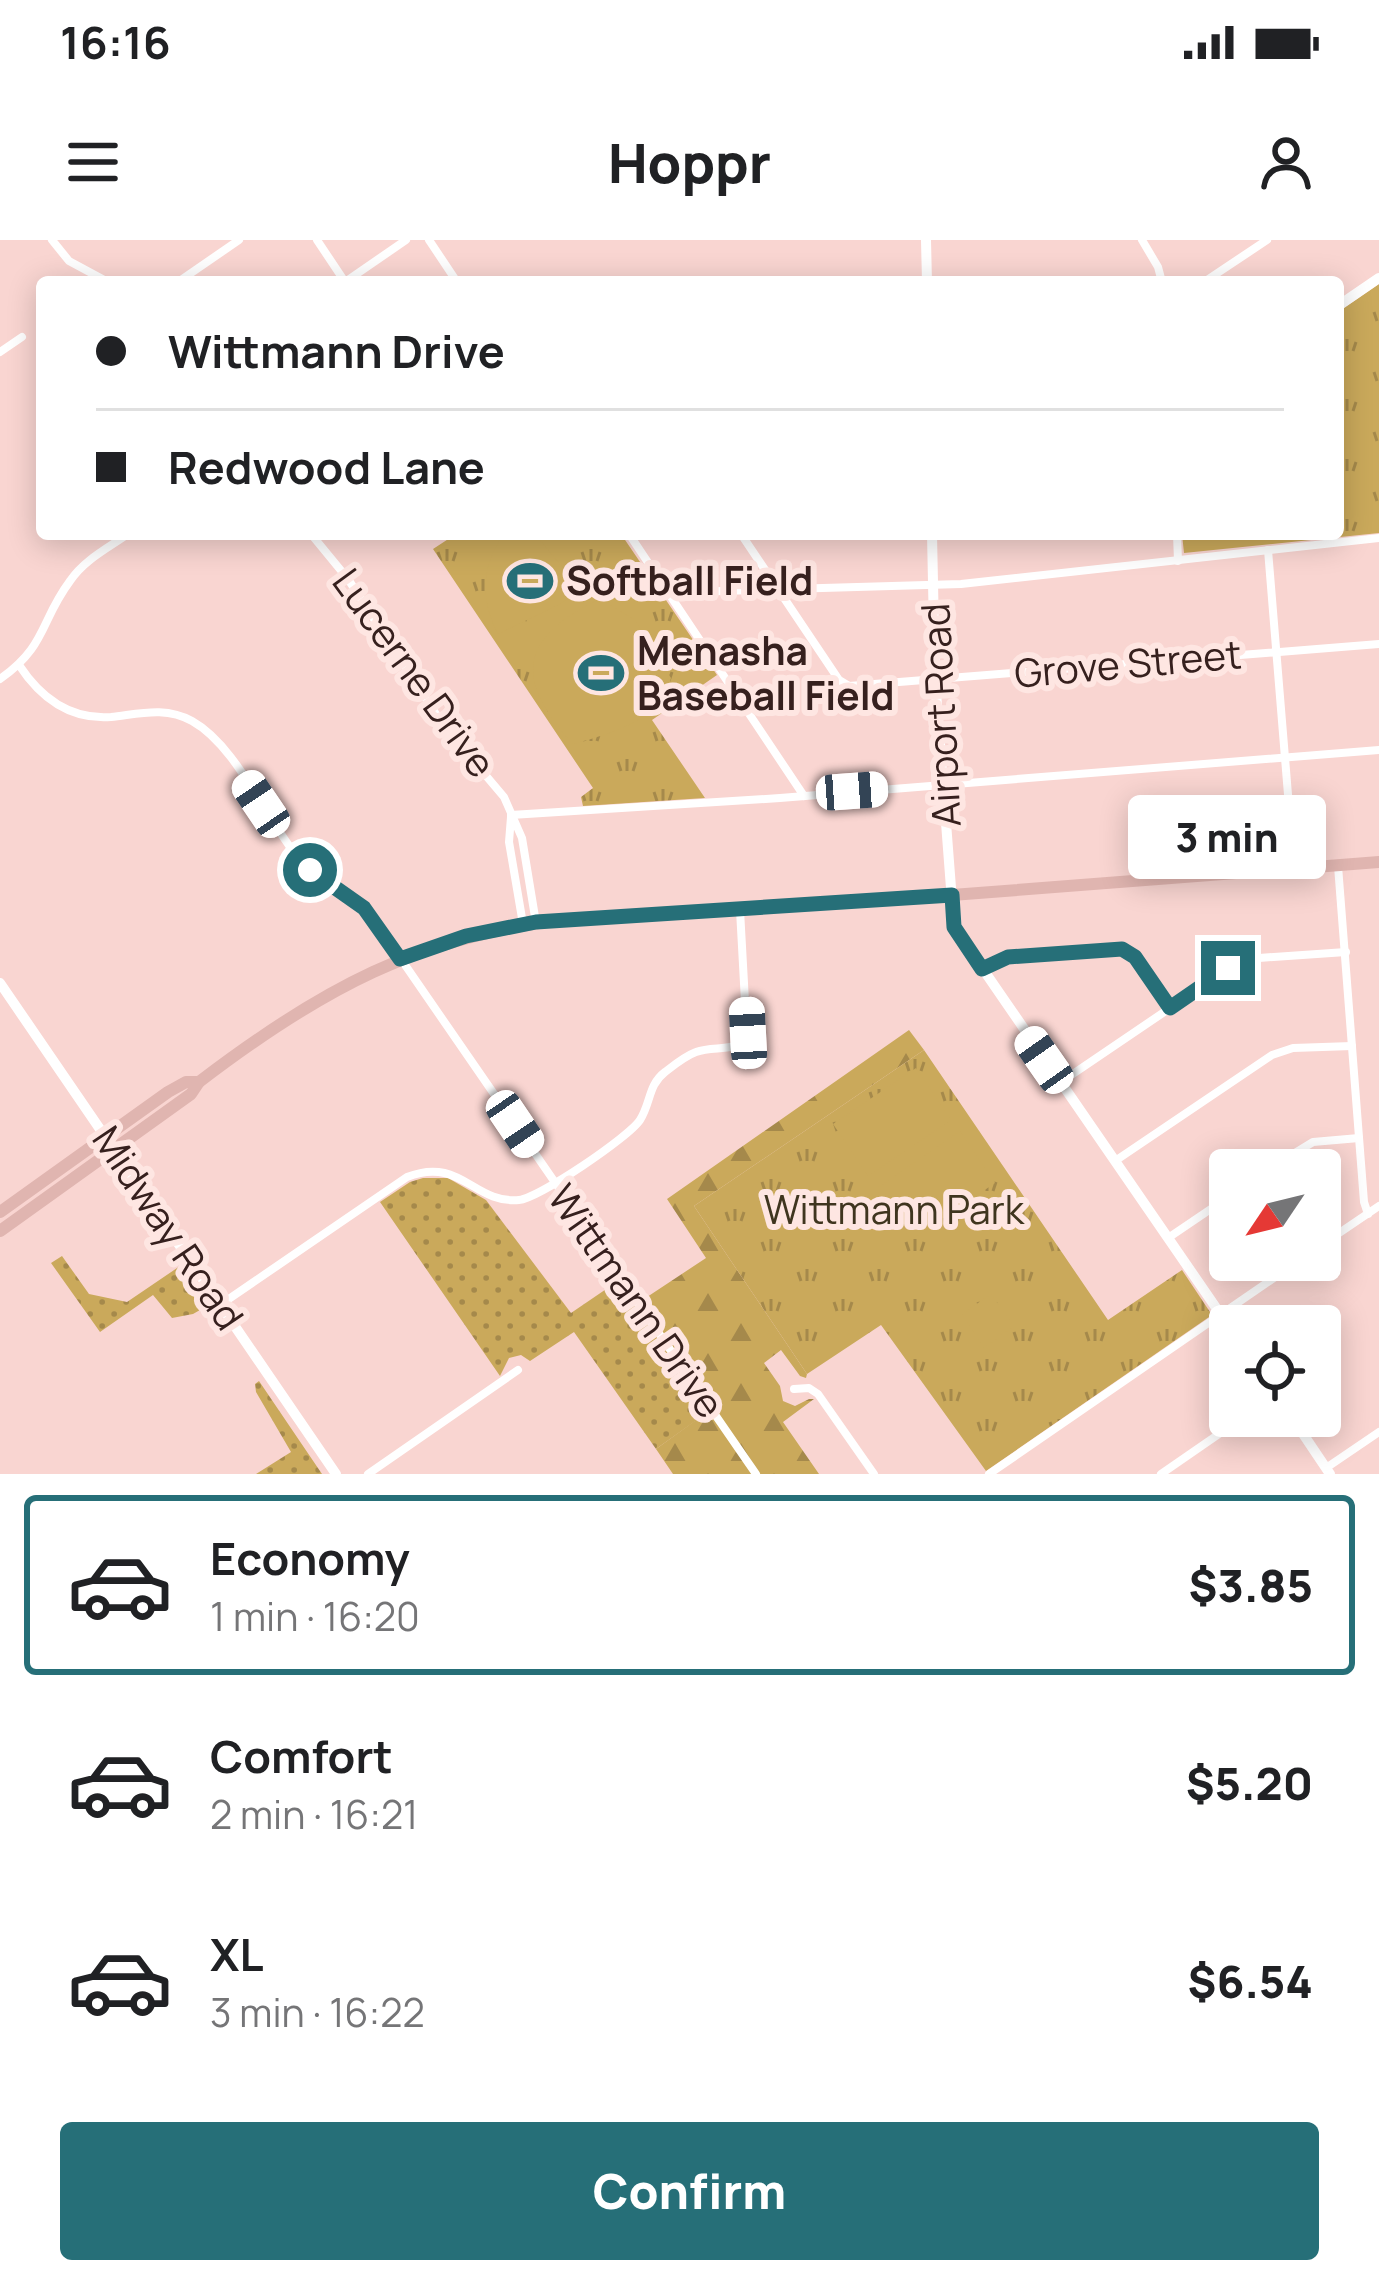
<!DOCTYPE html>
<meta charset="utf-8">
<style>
body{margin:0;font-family:Manrope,sans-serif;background:#f2f2f2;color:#202124;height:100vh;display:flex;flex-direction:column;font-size:45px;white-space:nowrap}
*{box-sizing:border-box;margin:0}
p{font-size:39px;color:#757577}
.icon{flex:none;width:66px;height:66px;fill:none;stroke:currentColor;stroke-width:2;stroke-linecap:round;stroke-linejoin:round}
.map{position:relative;height:1234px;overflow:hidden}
.side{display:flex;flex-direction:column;background:#fff;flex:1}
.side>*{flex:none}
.banner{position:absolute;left:36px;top:36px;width:1308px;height:264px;border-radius:12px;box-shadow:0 6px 30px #0003;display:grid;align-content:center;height:264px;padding:0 60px;background:#fff}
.needle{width:78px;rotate:235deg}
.tools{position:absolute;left:1209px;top:909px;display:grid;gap:24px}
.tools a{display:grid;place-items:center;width:132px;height:132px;border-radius:12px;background:#fff;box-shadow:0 6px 30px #0003;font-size:60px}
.end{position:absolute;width:54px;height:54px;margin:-27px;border:15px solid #266f78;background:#fff;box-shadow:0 0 0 6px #fff}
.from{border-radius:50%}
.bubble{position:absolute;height:84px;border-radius:12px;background:#fff;box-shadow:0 6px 30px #0003;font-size:39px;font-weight:800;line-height:84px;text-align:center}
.car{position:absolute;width:36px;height:72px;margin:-36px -18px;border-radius:15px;box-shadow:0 0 9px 3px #0007;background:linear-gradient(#fff 24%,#345 0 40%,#fff 0 76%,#345 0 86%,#fff 0)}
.banner b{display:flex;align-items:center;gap:42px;height:114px;font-size:45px}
.banner b+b{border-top:3px solid #e0e0e0}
.banner i{width:30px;height:30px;background:#202124}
ul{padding:21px 0 0;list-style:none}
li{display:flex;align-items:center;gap:36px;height:180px;margin:0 24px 18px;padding:0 36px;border:6px solid transparent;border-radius:12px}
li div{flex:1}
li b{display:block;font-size:45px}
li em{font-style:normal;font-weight:800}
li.current{border-color:#266f78}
li>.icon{width:108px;height:108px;stroke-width:1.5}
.primary-button{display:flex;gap:24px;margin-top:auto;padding:24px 60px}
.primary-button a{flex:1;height:138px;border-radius:12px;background:#266f78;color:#fff;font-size:48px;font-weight:800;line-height:138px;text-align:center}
.status{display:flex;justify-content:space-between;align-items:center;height:84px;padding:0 60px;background:#fff;direction:ltr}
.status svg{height:33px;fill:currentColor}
header{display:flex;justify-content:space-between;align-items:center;height:156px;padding:0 60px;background:#fff;font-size:54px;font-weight:800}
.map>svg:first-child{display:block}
</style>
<div class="status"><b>16:16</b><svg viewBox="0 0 49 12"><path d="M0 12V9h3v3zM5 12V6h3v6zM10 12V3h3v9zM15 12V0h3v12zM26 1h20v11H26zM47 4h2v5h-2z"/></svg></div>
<header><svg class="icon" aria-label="menu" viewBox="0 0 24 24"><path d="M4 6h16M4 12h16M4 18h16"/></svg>Hoppr<svg class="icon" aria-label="person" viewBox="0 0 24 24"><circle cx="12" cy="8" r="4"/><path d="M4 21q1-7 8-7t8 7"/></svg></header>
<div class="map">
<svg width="1379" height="1234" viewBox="0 0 1379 1234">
<defs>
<pattern id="grass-dots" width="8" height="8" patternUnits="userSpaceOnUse" patternTransform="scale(3)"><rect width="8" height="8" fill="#caa95b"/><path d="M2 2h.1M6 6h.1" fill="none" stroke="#a5894b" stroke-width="1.8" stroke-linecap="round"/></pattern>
<pattern id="forest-firs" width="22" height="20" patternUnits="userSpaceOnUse" patternTransform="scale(3)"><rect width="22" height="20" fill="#caa95b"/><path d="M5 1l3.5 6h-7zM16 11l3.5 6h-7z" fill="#a5894b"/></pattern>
<pattern id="park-tufts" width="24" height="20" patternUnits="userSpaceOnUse" patternTransform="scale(3)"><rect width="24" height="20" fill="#caa95b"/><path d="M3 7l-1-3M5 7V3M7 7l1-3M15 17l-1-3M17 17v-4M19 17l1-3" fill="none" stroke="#a5894b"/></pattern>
</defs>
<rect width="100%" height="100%" fill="#f9d5d1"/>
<!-- grass -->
<g fill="url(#grass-dots)">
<polygon points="423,938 448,938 486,960 571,1073 618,1041 708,1172 656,1209 574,1092 530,1121 521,1115 509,1118 500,1136 380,962 410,942"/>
<polygon points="62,1016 89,1054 127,1062 180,1026 207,1066 193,1074 172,1078 153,1055 100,1092 51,1023"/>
<polygon points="259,1141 322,1234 256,1234 291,1212 256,1152 255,1144"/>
</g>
<!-- forest -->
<polygon fill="url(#forest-firs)" points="909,790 924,810 694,966 807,1134 806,1138 800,1136 781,1110 764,1123 780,1146 783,1161 795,1166 809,1159 814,1159 783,1182 819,1234 673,1234 656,1209 714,1167 641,1061 706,1018 667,959"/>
<!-- park -->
<g fill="url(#park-tufts)">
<polygon points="1379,44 1379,293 1184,313 1182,294 1338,294 1338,72"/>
<polygon points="456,294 621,294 717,435 652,480 705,558 583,566 581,557 593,548 433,309"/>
<polygon points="924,810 1108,1080 1182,1030 1212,1075 986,1231 881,1085 807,1134 694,966"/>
</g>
<!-- pitch -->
<g fill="#caa95b">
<path d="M504,294H535L578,346L576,353L560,364L498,394C480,360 481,326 504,294Z"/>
<path d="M600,359L635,380L671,438C662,480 610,494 573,504C513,438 520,397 600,359Z"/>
<polygon points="916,828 951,880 868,936 833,884"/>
<polygon points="960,891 995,943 911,1000 876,949"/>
<polygon points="991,1054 1014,1086 984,1108 962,1074"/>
</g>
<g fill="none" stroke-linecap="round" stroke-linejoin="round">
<!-- minor -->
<g stroke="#fff" stroke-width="8">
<polyline points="52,0 69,21 108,42"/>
<polyline points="317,0 345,42"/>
<polyline points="429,0 457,42"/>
<polyline points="1142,0 1158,27 1162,42"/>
<polyline points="178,42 239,0"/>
<polyline points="345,42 406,0"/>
<polyline points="1204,42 1267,0"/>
<polyline points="0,112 22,97"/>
<polyline points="311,294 348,339 443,485 504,557 522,598 536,683"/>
<polyline points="629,294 804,556"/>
<polyline points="741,294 839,440 849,446 1379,404"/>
<polyline points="1177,294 1178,321"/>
<polyline points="1268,310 1294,628"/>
<polyline points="671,355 689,352 961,344 1379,298"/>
<path d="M19,425C40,457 70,480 111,477C139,474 165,466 192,481C237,506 266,580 300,620C320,643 351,654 372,677L756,1234"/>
<path d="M0,439C47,406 40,381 70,341C84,320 108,308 128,294"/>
<polyline points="511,575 780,558 1379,510"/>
<polyline points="511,577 509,602 523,684"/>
<polyline points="1338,626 1364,962 1368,974"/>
<polyline points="982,729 1008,717 1122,709 1135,717 1170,768"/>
<polyline points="1061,842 1235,724 1259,718 1346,712"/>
<polyline points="1115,921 1272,815 1293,808 1352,806"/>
<polyline points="1267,930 1313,902 1359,898"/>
<polyline points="1168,998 1230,956"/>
<polyline points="1320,1006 1379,966"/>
<path d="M220,1065L407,937C461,916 473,964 519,960C539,958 629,897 640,880C651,863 648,845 665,832C674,825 685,816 696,812C714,805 733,813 747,798L740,670"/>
<polyline points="794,1149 809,1148 818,1154 874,1234"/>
<polyline points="1326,1228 1379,1192"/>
<polyline points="368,1234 518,1130"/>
<polyline points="989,1234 1300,1020"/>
<polyline points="1161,1234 1245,1176"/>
</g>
<!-- tertiary -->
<g stroke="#fff" stroke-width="10">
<polyline points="926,0 927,42"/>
<polyline points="1338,66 1379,38"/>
<polyline points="932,294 935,439 954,687 1230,1088"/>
<polyline points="1291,1176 1330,1234"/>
</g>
<!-- secondary -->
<polyline stroke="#fff" stroke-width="10" points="0,743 336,1234"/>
<!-- primary -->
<g stroke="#e0b5b0" stroke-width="12">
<polyline points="0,972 168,852 186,842 199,842"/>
<path d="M0,991L191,854L199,842C318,751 420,694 572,679L952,655L1379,622"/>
</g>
</g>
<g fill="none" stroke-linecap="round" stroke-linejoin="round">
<!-- route -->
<polyline stroke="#266f78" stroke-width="15" points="310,630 364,668 400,719 466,696 536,682 952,655 954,687 982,729 1008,717 1122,709 1135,717 1170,768 1228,728"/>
</g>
<!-- icons -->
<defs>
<g id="stadium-bare" transform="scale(3.6)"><path d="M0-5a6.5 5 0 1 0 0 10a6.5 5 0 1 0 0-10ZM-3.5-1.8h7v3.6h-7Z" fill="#266f78" stroke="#fee6e2" stroke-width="2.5" paint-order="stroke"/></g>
</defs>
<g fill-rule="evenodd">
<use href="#stadium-bare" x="530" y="341"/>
<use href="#stadium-bare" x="601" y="433"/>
</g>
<g text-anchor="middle" stroke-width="12" stroke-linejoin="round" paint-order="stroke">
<!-- poi labels -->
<g font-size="39" font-weight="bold" fill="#36201e" stroke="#fee6e2" text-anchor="start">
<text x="566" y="355">Softball Field</text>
<text x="637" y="425">Menasha<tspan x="637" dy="45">Baseball Field</tspan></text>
</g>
<!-- street labels -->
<g font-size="39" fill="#36201e" stroke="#fee6e2">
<text transform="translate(1128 424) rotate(-5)" y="14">Grove Street</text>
<text transform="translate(414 433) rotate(54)" y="14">Lucerne Drive</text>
<text transform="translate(941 475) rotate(-93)" y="14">Airport Road</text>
<text transform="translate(168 988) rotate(56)" y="14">Midway Road</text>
<text transform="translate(636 1061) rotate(55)" y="14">Wittmann Drive</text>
</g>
<!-- park labels -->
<g font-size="39" fill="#3f351f" stroke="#fee6e2">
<text x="894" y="984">Wittmann Park</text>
</g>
</g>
</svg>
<div class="tools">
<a><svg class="needle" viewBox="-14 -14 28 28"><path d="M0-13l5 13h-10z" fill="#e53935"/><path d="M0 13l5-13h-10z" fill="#757577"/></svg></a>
<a><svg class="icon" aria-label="locate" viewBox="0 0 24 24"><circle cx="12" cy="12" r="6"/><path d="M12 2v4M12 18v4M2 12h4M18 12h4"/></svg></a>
</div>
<i class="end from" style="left:310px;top:630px"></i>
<i class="end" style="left:1228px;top:728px"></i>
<div class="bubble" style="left:1128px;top:555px;width:198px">3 min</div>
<i class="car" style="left:852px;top:551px;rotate:86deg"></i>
<i class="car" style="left:261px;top:564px;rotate:326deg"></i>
<i class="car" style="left:748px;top:793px;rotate:357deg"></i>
<i class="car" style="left:1044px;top:820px;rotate:325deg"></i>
<i class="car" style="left:515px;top:884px;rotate:146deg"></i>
<div class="banner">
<b><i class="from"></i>Wittmann Drive</b>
<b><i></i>Redwood Lane</b>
</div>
</div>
<section class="side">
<ul>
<li class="current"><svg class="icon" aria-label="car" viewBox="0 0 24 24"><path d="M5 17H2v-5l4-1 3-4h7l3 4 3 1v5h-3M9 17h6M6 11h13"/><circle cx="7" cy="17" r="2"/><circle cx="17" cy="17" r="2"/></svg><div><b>Economy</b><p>1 min · 16:20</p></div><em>$3.85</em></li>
<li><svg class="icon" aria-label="car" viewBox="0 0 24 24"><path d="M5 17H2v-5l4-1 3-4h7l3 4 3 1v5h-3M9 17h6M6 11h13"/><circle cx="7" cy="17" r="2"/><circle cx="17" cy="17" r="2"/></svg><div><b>Comfort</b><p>2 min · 16:21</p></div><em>$5.20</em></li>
<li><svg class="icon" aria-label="car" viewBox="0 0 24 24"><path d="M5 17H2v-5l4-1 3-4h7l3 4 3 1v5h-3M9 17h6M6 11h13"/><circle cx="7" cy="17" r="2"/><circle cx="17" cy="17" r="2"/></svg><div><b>XL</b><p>3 min · 16:22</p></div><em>$6.54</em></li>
</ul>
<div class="primary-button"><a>Confirm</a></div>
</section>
